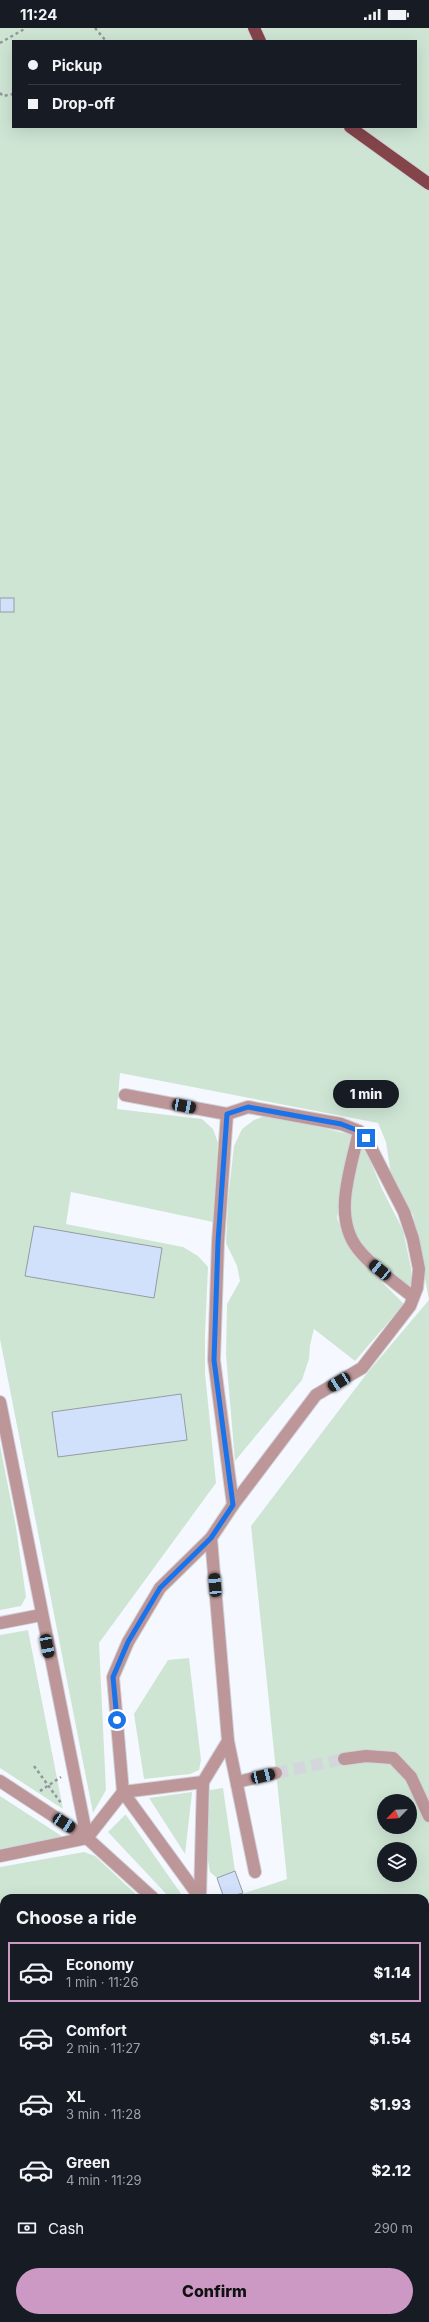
<!DOCTYPE html>
<meta charset="utf-8">
<style>
body{margin:0;font-family:Inter,sans-serif;background:#20242c;color:#f1f3f6;height:100vh;display:flex;flex-direction:column;font-size:15px;white-space:nowrap}
*{box-sizing:border-box;margin:0}
p{font-size:13px;color:#9ea1a6}
.icon{flex:none;width:22px;height:22px;fill:none;stroke:currentColor;stroke-width:2;stroke-linecap:round;stroke-linejoin:round}
.map{position:relative;flex:1;overflow:hidden}
.panel{position:absolute;left:0px;top:1866px;width:429px;height:428px;display:flex;flex-direction:column;background:#171b24;border-radius:12px 12px 0 0;box-shadow:0 4px 16px #0002}
.panel>*{flex:none}
.top-card{position:absolute;left:12px;top:12px;width:405px;height:88px;border-radius:0px;box-shadow:0 4px 16px #0002;display:grid;align-content:center;height:88px;padding:0 16px;background:#171b24}
.needle{width:26px;rotate:245deg}
.tools{position:absolute;left:377px;top:1766px;display:grid;gap:8px}
.tools a{display:grid;place-items:center;width:40px;height:40px;border-radius:50%;background:#171b24;box-shadow:0 4px 16px #0002;font-size:20px}
.end{position:absolute;width:18px;height:18px;margin:-9px;border:5px solid #1a73e8;background:#fff;box-shadow:0 0 0 2px #fff}
.from{border-radius:50%}
.bubble{position:absolute;height:28px;border-radius:14px;background:#171b24;box-shadow:0 4px 16px #0002;font-size:13px;font-weight:800;line-height:28px;text-align:center}
.car{position:absolute;width:12px;height:24px;margin:-12px -6px;border-radius:5px;box-shadow:0 0 3px 1px #0007;background:linear-gradient(#222 24%,#8ab4d8 0 40%,#222 0 76%,#8ab4d8 0 86%,#222 0)}
.top-card b{display:flex;align-items:center;gap:14px;height:38px;font-size:15px}
.top-card b+b{border-top:1px solid #363941}
.top-card i{width:10px;height:10px;background:#f1f3f6}
ul{padding:0;list-style:none}
li{display:flex;align-items:center;gap:12px;height:60px;margin:0 8px 6px;padding:0 8px;border:2px solid transparent;border-radius:0px}
li div{flex:1}
li b{display:block;font-size:15px}
li em{font-style:normal;font-weight:800}
li.on{border-color:#cb99c4}
li>.icon{width:36px;height:36px;stroke-width:1.5}
h2{padding:0 16px;font-size:18px;line-height:48px}
.pay{display:flex;align-items:center;gap:10px;height:44px;padding:0 16px;font-size:15px}
.pay p{margin-inline-start:auto}
.button{display:flex;gap:8px;margin-top:auto;padding:8px 16px}
.button a{flex:1;height:46px;border-radius:24px;background:#cb99c4;color:#111;font-size:16px;font-weight:800;line-height:46px;text-align:center}
.status{display:flex;justify-content:space-between;align-items:center;height:28px;padding:0 20px;background:#171b24;direction:ltr}
.status svg{height:11px;fill:currentColor}
.map>svg:first-child{display:block}
</style>
<div class="status"><b>11:24</b><svg viewBox="0 0 49 12"><path d="M0 12V9h3v3zM5 12V6h3v6zM10 12V3h3v9zM15 12V0h3v12zM26 1h20v11H26zM47 4h2v5h-2z"/></svg></div>
<div class="map">
<svg width="429" height="2294" viewBox="0 0 429 2294">
<rect width="100%" height="100%" fill="#f5f9ff"/>
<!-- green -->
<g fill="#cee5d4" fill-rule="evenodd">
<path d="M0,0H429V2294H0V2020H4V2290H425V1870H230L287,1851L251,1498L368,1344L429,1272L413,1187L391,1147L386,1114L378,1095L120,1045L117,1081L202,1091L213,1101L218,1115L213,1194L71,1164L66,1196L183,1219L198,1228L208,1239L205,1308V1345L216,1455L99,1615L106,1762L93,1785L0,1311ZM13,13H416V99H13ZM162,1220L153,1270L25,1248ZM180,1366L187,1412L58,1429L52,1384ZM384,1773H410V1799H384ZM384,1821H410V1847H384Z"/>
<polygon points="265,1088 275,1088 352,1107 337,1190 350,1222 404,1276 355,1333 314,1301 310,1317 309,1331 302,1352 235,1433 226,1327 227,1276 240,1253 237,1238 226,1215 228,1171 234,1118 242,1101 254,1092"/>
<path d="M362,1113L382,1161L403,1202L411,1240L412,1260C398,1249 380,1239 368,1225C338,1193 355,1153 362,1113Z"/>
<polygon points="0,1417 16,1499 26,1569 21,1578 0,1582"/>
<polygon points="28,1602 63,1781 0,1740 0,1607"/>
<polygon points="189,1630 201,1732 199,1742 190,1746 144,1751 134,1686 168,1632"/>
<polygon points="223,1760 235,1843 217,1850 210,1844 207,1828 210,1762"/>
<polygon points="192,1764 192,1765 185,1826 149,1770"/>
<polygon points="0,1768 63,1809 0,1821"/>
<polygon points="125,1787 126,1787 184,1870 170,1870 108,1804"/>
<polygon points="84,1824 95,1828 140,1870 4,1870 4,2003 0,2003 0,1839"/>
</g>
<!-- building -->
<g fill="#d1e1fc" stroke="#979aa0">
<rect x="0" y="570" width="14" height="14"/>
<polygon points="34,1198 162,1220 154,1270 25,1248"/>
<polygon points="181,1366 187,1412 58,1429 52,1384"/>
<polygon points="235,1843 243,1865 224,1870 217,1850"/>
</g>
<g fill="none" stroke-linecap="round" stroke-linejoin="round">
<!-- minor-tunnel -->
<polyline stroke="#d3d7dc" stroke-width="12" stroke-dasharray="12 6" stroke-linecap="butt" points="276,1745 344,1731"/>
<!-- minor casing -->
<g stroke="#d1d4da" stroke-width="14">
<g id="minor">
<polyline points="125,1067 227,1086 248,1079 341,1096 359,1103 366,1110 404,1184 413,1211 419,1241 417,1260 410,1278 362,1340 316,1367 233,1477 211,1510 160,1560 128,1614 113,1649 123,1764 200,1870"/>
<polyline points="227,1086 218,1214 214,1332 233,1477"/>
<path d="M359,1103C351,1141 332,1188 358,1221C373,1240 395,1254 413,1269"/>
<polyline points="0,1374 87,1810"/>
<polyline points="0,1595 41,1587"/>
<polyline points="228,1713 255,1844"/>
<polyline points="344,1731 366,1728 393,1730 411,1749 429,1788"/>
<polyline points="0,1753 87,1810 153,1870"/>
<polyline points="203,1754 228,1713 211,1510"/>
<polyline points="237,1754 276,1745"/>
<polyline points="0,1828 87,1810 123,1764 203,1754 200,1870"/>
<polyline points="0,2009 4,2008"/>
<polyline points="425,2185 429,2184"/>
<polyline points="344,2290 345,2294"/>
<polyline points="427,2294 429,2279"/>
</g>
</g>
<!-- major casing -->
<g stroke="#d1d4da" stroke-width="14">
<g id="major">
<polyline points="254,0 260,13"/>
<polyline points="350,99 429,156"/>
</g>
</g>
<!-- path -->
<g stroke="#93969a" stroke-width="2.5" stroke-dasharray="3 3" stroke-linecap="butt">
<polyline points="95,0 106,13"/>
<polyline points="0,15 26,0"/>
<polyline points="0,65 3,68 13,66"/>
<polyline points="34,1738 61,1775"/>
<polyline points="40,1763 61,1749"/>
<polyline points="0,2092 4,2092"/>
<polyline points="0,2123 4,2123"/>
</g>
<!-- minor -->
<use href="#minor" stroke="#bc9698" stroke-width="12"/>
<!-- major -->
<use href="#major" stroke="#83454a" stroke-width="12"/>
</g>
<g fill="none" stroke-linecap="round" stroke-linejoin="round">
<!-- route -->
<polyline stroke="#1a73e8" stroke-width="5" points="117,1692 113,1649 128,1614 160,1560 211,1510 233,1477 214,1332 218,1214 227,1086 248,1079 341,1096 359,1103 366,1110"/>
</g>
</svg>
<div class="tools">
<a><svg class="needle" viewBox="-14 -14 28 28"><path d="M0-13l5 13h-10z" fill="#e53935"/><path d="M0 13l5-13h-10z" fill="#9ea1a6"/></svg></a>
<a><svg class="icon" aria-label="layers" viewBox="0 0 24 24"><path d="M12 4l9 5-9 5-9-5zM3 14l9 5 9-5"/></svg></a>
</div>
<i class="end from" style="left:117px;top:1692px"></i>
<i class="end" style="left:366px;top:1110px"></i>
<div class="bubble" style="left:333px;top:1052px;width:66px">1 min</div>
<i class="car" style="left:184px;top:1078px;rotate:101deg"></i>
<i class="car" style="left:380px;top:1242px;rotate:309deg"></i>
<i class="car" style="left:339px;top:1354px;rotate:238deg"></i>
<i class="car" style="left:215px;top:1557px;rotate:355deg"></i>
<i class="car" style="left:47px;top:1618px;rotate:169deg"></i>
<i class="car" style="left:263px;top:1748px;rotate:77deg"></i>
<i class="car" style="left:64px;top:1795px;rotate:123deg"></i>
<div class="top-card">
<b><i class="from"></i>Pickup</b>
<b><i></i>Drop-off</b>
</div>
<section class="panel">
<h2>Choose a ride</h2>
<ul>
<li class="on"><svg class="icon" aria-label="car" viewBox="0 0 24 24"><path d="M5 17H2v-5l4-1 3-4h7l3 4 3 1v5h-3M9 17h6M6 11h13"/><circle cx="7" cy="17" r="2"/><circle cx="17" cy="17" r="2"/></svg><div><b>Economy</b><p>1 min · 11:26</p></div><em>$1.14</em></li>
<li><svg class="icon" aria-label="car" viewBox="0 0 24 24"><path d="M5 17H2v-5l4-1 3-4h7l3 4 3 1v5h-3M9 17h6M6 11h13"/><circle cx="7" cy="17" r="2"/><circle cx="17" cy="17" r="2"/></svg><div><b>Comfort</b><p>2 min · 11:27</p></div><em>$1.54</em></li>
<li><svg class="icon" aria-label="car" viewBox="0 0 24 24"><path d="M5 17H2v-5l4-1 3-4h7l3 4 3 1v5h-3M9 17h6M6 11h13"/><circle cx="7" cy="17" r="2"/><circle cx="17" cy="17" r="2"/></svg><div><b>XL</b><p>3 min · 11:28</p></div><em>$1.93</em></li>
<li><svg class="icon" aria-label="car" viewBox="0 0 24 24"><path d="M5 17H2v-5l4-1 3-4h7l3 4 3 1v5h-3M9 17h6M6 11h13"/><circle cx="7" cy="17" r="2"/><circle cx="17" cy="17" r="2"/></svg><div><b>Green</b><p>4 min · 11:29</p></div><em>$2.12</em></li>
</ul>
<div class="pay"><svg class="icon" aria-label="cash" viewBox="0 0 24 24"><path d="M3 7h18v10H3z"/><circle cx="12" cy="12" r="2"/></svg>Cash<p>290 m</p></div>
<div class="button"><a>Confirm</a></div>
</section>
</div>
